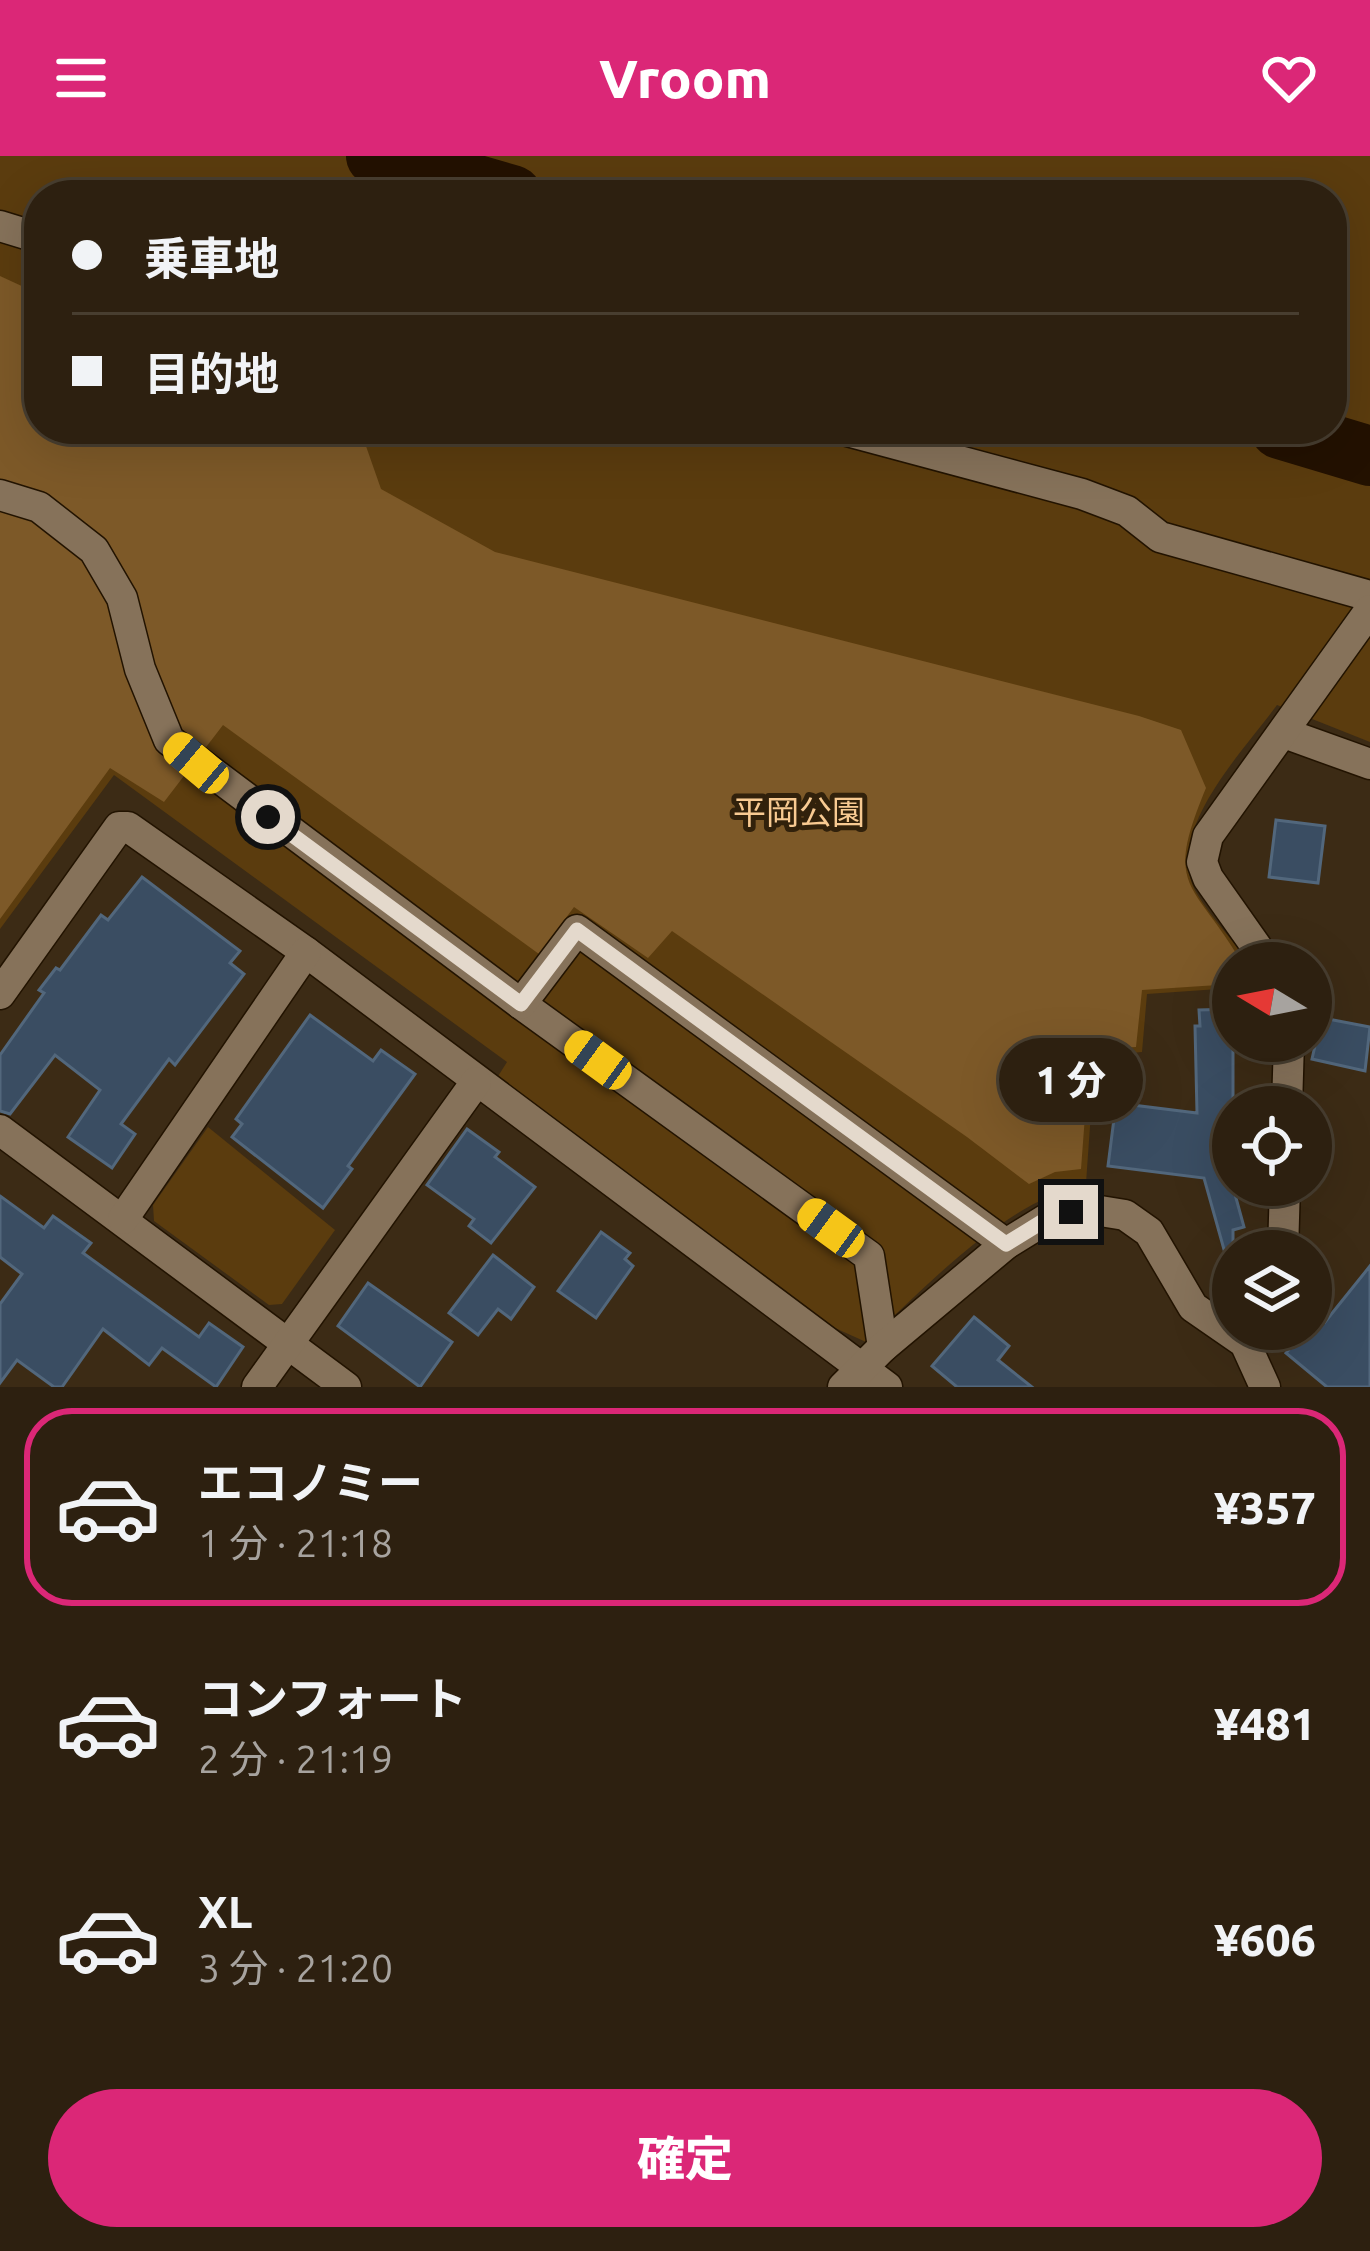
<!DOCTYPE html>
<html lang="ja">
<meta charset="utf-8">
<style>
body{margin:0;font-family:Ubuntu,"Noto Sans JP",sans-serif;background:#392d1e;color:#f1f3f6;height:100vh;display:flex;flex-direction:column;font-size:45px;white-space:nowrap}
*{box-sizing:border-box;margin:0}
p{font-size:39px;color:#a7a39f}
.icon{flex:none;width:66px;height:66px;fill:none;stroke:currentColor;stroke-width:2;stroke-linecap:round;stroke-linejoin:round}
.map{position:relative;height:1231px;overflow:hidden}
.drawer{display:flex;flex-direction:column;background:#2d2010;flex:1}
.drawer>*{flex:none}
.top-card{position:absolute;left:24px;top:24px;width:1323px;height:264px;border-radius:48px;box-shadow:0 12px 48px #0002,0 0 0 3px #483e30;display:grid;align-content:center;height:264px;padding:0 48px;background:#2d2010}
.needle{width:78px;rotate:280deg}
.tools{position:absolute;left:1212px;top:786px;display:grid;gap:24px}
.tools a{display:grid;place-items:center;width:120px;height:120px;border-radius:50%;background:#2d2010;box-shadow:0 12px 48px #0002,0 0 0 3px #483e30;font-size:60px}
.end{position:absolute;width:54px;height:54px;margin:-27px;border:15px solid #e4d9cc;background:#111;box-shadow:0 0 0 6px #111}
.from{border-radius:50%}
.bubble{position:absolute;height:84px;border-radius:42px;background:#2d2010;box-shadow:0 12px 48px #0002,0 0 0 3px #483e30;font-size:39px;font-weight:800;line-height:84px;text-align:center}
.car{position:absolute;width:36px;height:72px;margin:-36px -18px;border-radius:15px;box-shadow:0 0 9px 3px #0007;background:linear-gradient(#f5c518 24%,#345 0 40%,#f5c518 0 76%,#345 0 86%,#f5c518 0)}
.top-card b{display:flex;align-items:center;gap:42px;height:114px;font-size:45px}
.top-card b+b{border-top:3px solid #483e30}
.top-card i{width:30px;height:30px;background:#f1f3f6}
ul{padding:21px 0 0;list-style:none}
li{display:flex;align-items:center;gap:36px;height:198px;margin:0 24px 18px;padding:0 24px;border:6px solid transparent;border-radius:48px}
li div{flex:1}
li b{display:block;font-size:45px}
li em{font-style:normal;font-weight:800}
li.current{border-color:#db2777}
li>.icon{width:108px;height:108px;stroke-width:1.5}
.action{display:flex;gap:24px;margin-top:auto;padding:24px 48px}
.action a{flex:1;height:138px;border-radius:72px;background:#db2777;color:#fff;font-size:48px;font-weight:800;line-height:138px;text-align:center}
header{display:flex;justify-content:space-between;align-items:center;height:156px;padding:0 48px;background:#db2777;color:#fff;font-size:54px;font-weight:800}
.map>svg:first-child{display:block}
</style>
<header><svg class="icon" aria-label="menu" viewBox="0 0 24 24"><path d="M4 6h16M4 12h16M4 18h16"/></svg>Vroom<svg class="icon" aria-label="heart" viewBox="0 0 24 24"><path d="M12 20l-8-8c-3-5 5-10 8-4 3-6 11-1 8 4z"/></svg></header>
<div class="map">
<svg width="1370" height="1231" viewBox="0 0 1370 1231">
<rect width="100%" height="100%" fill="#3c2b15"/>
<!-- green -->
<g fill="#5b3c0e" fill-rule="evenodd">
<path d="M0,0H1370V586L1277,549C1243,596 1161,678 1197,738C1211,762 1233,783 1248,807H1233V832L1147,838L1142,896L1095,900L1086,1027C998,1051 932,1126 866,1186L835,1172L495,925L507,906L114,619L0,773ZM39,39H1332V273H39Z"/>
<polygon points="208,971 335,1074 282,1148 269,1149 154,1065 153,1049"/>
</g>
<!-- forest -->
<path fill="#7d5928" d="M0,120L39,138V273H360L381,333L495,396L1139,560L1181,574L1206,632C1163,735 1193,723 1242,807H1233V828L1142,834L1136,891L1090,893L1081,1013L1055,1016L1029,1028L967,981L672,775L648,802L574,751L539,798L223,569L164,646L110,612L0,763Z"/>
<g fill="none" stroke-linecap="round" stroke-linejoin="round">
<!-- river -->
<g stroke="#231100" stroke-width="60">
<polyline points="376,0 512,39"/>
<polyline points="1280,273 1370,300"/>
</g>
</g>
<!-- building -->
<g fill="#3a4d62" stroke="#52677c" stroke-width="3">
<polygon points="1276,664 1325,670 1318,727 1269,721"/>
<polygon points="142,721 240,795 230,807 244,818 175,909 169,903 121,968 135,978 112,1012 68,981 100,934 55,899 10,958 0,955 0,899 44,837 39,834 56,812 60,814 101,759 108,764"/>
<polygon points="1233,853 1233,1031 1244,1071 1233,1074 1233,1096 1225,1097 1204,1022 1108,1010 1116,947 1197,957 1195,870 1200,870 1199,854"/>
<polygon points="310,859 373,905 381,894 415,918 348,1010 352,1013 323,1052 232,981 242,968 236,963"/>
<polygon points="1328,863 1370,871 1365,915 1312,903 1319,872 1326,873"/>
<polygon points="467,973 499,996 495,1001 535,1031 491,1087 469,1070 474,1063 427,1029"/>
<polygon points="0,1040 44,1072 53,1060 91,1087 83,1097 199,1181 209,1167 243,1191 216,1231 162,1192 149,1209 103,1173 62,1231 54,1231 17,1204 0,1227 0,1148 22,1118 0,1101"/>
<polygon points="601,1076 630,1097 625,1103 633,1110 596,1162 558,1135"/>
<polygon points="493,1099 534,1131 511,1163 498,1153 478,1179 449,1157"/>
<polygon points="1370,1110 1370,1231 1327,1231 1286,1197 1306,1173 1311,1173 1311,1154 1325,1166"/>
<polygon points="368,1127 452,1186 420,1231 338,1170"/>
<polygon points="974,1161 1009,1190 998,1204 1032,1231 957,1231 932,1210"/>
</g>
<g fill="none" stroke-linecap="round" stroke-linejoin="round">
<!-- minor casing -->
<g stroke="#221300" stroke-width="33">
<g id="minor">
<polyline points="0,70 39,82"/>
<polyline points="840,273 1082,338 1127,355 1160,381 1370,440"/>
<polyline points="0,339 39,351 94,394 122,442 140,513 169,584 521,848 869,1100 883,1191"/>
<polyline points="1284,577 1370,608"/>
<polyline points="1268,807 1208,722 1202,706 1208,680 1370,454"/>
<polyline points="0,838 119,671 128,671 306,796 887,1231"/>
<polyline points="521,848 577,774 1006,1088"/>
<polyline points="1287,951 1289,885"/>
<polyline points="0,974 346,1231"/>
<polyline points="123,1063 306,796"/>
<polyline points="1283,1095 1285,1029"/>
<polyline points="257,1231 476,926"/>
<polyline points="843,1231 883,1191 1006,1088 1045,1064 1094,1054 1125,1059 1149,1076 1193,1151 1245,1187 1265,1231"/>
</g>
</g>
<!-- minor -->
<use href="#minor" stroke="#86725a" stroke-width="30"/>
</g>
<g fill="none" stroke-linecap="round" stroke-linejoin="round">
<!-- route -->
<polyline stroke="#e4d9cc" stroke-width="15" points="268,661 521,848 577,774 1006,1088 1045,1064 1071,1056"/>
</g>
<g text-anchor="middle" stroke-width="10" stroke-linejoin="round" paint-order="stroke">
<!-- park labels -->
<g font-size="33" fill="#f8ca92" stroke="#31210b">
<text x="799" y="668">平岡公園</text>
</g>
</g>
</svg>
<div class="tools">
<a><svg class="needle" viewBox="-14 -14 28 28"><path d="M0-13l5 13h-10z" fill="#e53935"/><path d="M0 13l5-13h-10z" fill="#a7a39f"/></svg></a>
<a><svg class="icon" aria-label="locate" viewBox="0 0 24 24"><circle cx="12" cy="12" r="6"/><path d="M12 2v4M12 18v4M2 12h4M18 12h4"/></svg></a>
<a><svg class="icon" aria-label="layers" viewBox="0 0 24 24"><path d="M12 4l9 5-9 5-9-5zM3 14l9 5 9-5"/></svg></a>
</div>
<i class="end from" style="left:268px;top:661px"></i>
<i class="end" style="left:1071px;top:1056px"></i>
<div class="bubble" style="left:999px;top:882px;width:144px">1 分</div>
<i class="car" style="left:196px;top:607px;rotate:310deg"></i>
<i class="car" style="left:598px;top:904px;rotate:306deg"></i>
<i class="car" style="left:831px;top:1072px;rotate:306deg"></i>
<div class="top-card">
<b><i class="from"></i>乗車地</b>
<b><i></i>目的地</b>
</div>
</div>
<section class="drawer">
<ul>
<li class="current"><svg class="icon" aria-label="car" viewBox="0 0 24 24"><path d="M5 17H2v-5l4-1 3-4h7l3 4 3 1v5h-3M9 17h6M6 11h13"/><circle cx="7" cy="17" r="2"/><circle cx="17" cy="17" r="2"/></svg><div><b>エコノミー</b><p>1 分 · 21:18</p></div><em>¥357</em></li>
<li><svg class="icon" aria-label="car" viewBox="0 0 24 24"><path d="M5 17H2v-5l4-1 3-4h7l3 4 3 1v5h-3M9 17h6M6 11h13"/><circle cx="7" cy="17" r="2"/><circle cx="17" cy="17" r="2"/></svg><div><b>コンフォート</b><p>2 分 · 21:19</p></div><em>¥481</em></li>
<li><svg class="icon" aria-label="car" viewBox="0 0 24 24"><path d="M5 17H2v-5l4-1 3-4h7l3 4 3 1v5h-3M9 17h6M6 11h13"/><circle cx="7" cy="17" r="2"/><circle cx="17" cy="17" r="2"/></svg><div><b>XL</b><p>3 分 · 21:20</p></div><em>¥606</em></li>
</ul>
<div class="action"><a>確定</a></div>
</section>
